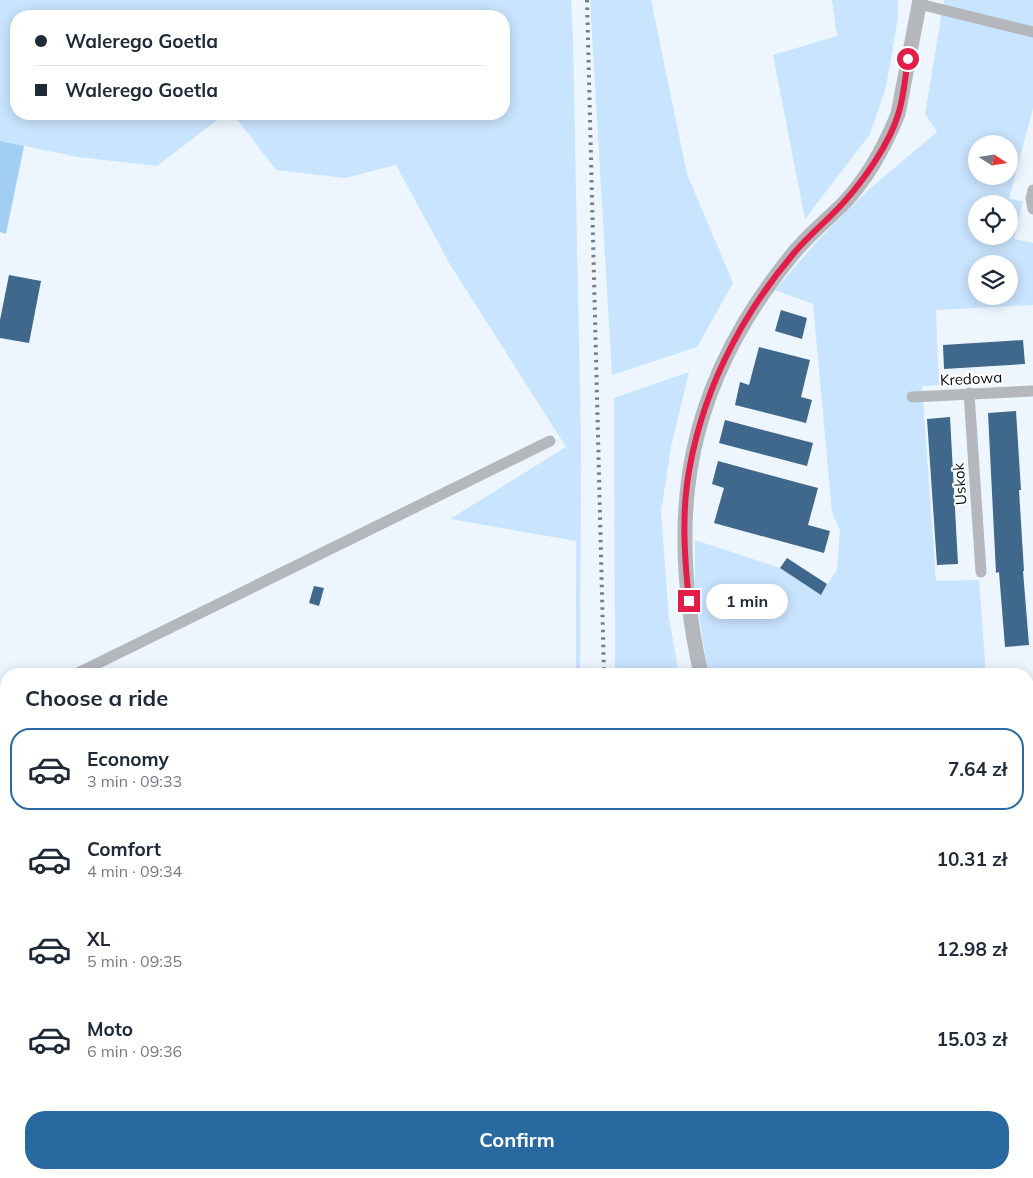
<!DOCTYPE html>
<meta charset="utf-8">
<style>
body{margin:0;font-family:Mulish,sans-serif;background:#f6f6f7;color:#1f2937;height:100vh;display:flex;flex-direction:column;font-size:19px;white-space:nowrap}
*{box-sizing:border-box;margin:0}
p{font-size:16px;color:#747a83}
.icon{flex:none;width:28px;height:28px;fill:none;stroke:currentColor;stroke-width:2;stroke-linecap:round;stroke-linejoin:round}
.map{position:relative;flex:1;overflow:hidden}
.side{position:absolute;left:0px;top:668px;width:1034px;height:511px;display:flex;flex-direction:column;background:#fff;border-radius:20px 20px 0 0;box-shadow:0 2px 12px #0003}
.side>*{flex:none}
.top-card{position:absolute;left:10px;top:10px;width:500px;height:110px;border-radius:20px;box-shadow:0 2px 12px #0003;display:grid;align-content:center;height:110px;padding:0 25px;background:#fff}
.needle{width:32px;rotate:102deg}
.controls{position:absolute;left:968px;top:135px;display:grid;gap:10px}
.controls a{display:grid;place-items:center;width:50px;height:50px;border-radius:50%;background:#fff;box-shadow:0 2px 12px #0003;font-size:25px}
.end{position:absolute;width:22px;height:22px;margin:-11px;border:6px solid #e11d48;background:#fff;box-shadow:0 0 0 2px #fff}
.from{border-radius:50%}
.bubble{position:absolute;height:35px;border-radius:18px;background:#fff;box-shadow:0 2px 12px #0003;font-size:16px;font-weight:700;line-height:35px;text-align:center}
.top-card b{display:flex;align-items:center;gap:18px;height:48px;font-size:19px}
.top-card b+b{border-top:1px solid #e0e1e3}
.top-card i{width:12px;height:12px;background:#1f2937}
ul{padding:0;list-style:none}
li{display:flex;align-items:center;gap:15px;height:82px;margin:0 10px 8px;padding:0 15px;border:2px solid transparent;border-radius:20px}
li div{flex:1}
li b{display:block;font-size:19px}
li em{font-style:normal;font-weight:700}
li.selected{border-color:#286aa0}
li>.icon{width:45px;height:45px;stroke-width:1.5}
h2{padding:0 25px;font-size:22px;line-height:60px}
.action{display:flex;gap:10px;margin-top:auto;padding:10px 25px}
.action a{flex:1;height:58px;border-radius:20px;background:#286aa0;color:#fff;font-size:20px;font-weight:700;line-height:58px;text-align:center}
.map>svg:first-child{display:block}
</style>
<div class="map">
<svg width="1033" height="1178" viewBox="0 0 1033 1178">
<rect width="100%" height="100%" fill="#edf6ff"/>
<!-- green -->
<g fill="#c9e4fe" fill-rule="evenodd">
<polygon points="0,0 571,0 573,38 581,446 580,674 576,674 576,541 450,519 566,447 451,266 396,165 345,178 276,170 233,114 504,114 504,16 16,16 16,114 225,114 157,166 78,157 0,141"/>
<polygon points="590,0 651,0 687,174 733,283 697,347 612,375"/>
<polygon points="832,0 898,0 898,17 886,87 870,134 805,219 773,55 837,36"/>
<path d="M944,0H1033V108L1009,199L1023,201L1014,239L1033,243V305L936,310L939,385L922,386L936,581L979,580L986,674H708L695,590V540L780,568L821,594L837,570L840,531L832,512L813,304L775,290L818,240L867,191L937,132L925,114ZM976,144H1009V176H976ZM976,204H1009V236H976ZM976,264H1009V296H976Z"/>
<polygon points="689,372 671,447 661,512 669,618 679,674 615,674 614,398"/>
<polygon points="0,1028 6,1029 6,1101 0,1099"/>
<polygon points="507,1172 516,1178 279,1178 260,1173"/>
<polygon points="1002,1172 1003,1178 688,1178 674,1173"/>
</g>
<!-- water -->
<polygon fill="#a2cef6" points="0,141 24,146 6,234 0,232"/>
<!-- building -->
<g fill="#40688c">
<polygon points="9,275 41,281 29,343 0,338 0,320"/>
<polygon points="781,310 807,318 802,339 775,331"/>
<polygon points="1023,340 1025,364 944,369 943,345"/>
<polygon points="759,347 810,360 801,397 812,400 806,423 735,405 740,382 749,385"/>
<polygon points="1016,411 1021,490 1019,490 1024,571 1023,571 1029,645 1005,647 999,572 996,573 988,413"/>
<polygon points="950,417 958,564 937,565 927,419"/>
<polygon points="725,420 813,443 807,466 719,443"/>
<polygon points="718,461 818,488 808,525 830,531 824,553 714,523 724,488 712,484"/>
<polygon points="787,558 827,584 821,595 780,568"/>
<polygon points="314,586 324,588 319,606 309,603"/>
</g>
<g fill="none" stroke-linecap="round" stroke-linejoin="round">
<!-- minor -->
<g stroke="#b4b8bc" stroke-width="11">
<polyline points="919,4 1033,32"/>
<polyline points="1033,190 1031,198 1033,209"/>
<polyline points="969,393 981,572"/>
<polyline points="912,397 1033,391"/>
<polyline points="76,674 550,441"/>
<polyline points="0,711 6,708"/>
<polyline points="1028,844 1033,845"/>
<polyline points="1028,1124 1033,1125"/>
</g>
<!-- tertiary -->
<g stroke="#b4b8bc" stroke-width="15">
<path d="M701,674C665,512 686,385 792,255C807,236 826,221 843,204C867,179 885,146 898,114L920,0"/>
<polyline points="949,1178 951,1172"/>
</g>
<!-- secondary -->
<g stroke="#959aa0" stroke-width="16">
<polyline points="0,932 6,934"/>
<polyline points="641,1172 653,1178"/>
</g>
<!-- rail -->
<g stroke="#777d83" stroke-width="4" stroke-dasharray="2.5 5" stroke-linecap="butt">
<polyline points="587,0 604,674"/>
<polyline points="616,1172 616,1178"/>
</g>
</g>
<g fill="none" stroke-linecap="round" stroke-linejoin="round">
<!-- route -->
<path stroke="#e11d48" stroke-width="6" d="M689,601C685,563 682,523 687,484C699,398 738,319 794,253C809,235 828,220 844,202C864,180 889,144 898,115C904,97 905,77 908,59"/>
</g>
<g text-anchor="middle" stroke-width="4" stroke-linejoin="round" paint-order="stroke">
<!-- street labels -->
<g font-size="15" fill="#090c0f" stroke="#fff">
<text transform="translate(971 379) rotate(-3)" y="5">Kredowa</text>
<text transform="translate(960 484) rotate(-94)" y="5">Uskok</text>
</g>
</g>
</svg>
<div class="controls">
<a><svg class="needle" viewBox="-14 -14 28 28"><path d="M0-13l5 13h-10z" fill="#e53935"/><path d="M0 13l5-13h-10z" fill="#747a83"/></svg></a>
<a><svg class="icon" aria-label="locate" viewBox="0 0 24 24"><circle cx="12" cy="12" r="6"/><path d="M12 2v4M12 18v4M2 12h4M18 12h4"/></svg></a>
<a><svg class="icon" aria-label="layers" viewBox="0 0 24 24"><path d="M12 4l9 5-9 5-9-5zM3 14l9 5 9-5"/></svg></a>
</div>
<i class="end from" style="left:908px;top:59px"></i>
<i class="end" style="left:689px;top:601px"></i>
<div class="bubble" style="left:706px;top:584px;width:82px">1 min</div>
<div class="top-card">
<b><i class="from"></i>Walerego Goetla</b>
<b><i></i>Walerego Goetla</b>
</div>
<section class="side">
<h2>Choose a ride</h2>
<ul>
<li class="selected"><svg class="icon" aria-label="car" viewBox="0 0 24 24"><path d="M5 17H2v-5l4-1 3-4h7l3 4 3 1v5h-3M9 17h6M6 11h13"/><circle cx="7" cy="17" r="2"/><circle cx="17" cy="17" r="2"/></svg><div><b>Economy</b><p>3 min · 09:33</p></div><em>7.64 zł</em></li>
<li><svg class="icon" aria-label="car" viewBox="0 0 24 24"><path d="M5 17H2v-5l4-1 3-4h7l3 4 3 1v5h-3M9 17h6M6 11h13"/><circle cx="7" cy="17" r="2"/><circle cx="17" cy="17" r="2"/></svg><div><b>Comfort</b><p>4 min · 09:34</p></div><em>10.31 zł</em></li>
<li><svg class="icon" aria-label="car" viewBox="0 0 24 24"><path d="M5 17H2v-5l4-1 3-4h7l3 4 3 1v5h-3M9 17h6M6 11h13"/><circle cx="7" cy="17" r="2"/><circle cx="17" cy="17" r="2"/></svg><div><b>XL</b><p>5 min · 09:35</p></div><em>12.98 zł</em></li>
<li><svg class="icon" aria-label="car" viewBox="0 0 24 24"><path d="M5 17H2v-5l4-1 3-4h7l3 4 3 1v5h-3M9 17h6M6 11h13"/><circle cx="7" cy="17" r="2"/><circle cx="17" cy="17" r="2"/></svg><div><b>Moto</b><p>6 min · 09:36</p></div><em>15.03 zł</em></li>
</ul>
<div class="action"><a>Confirm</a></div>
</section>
</div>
